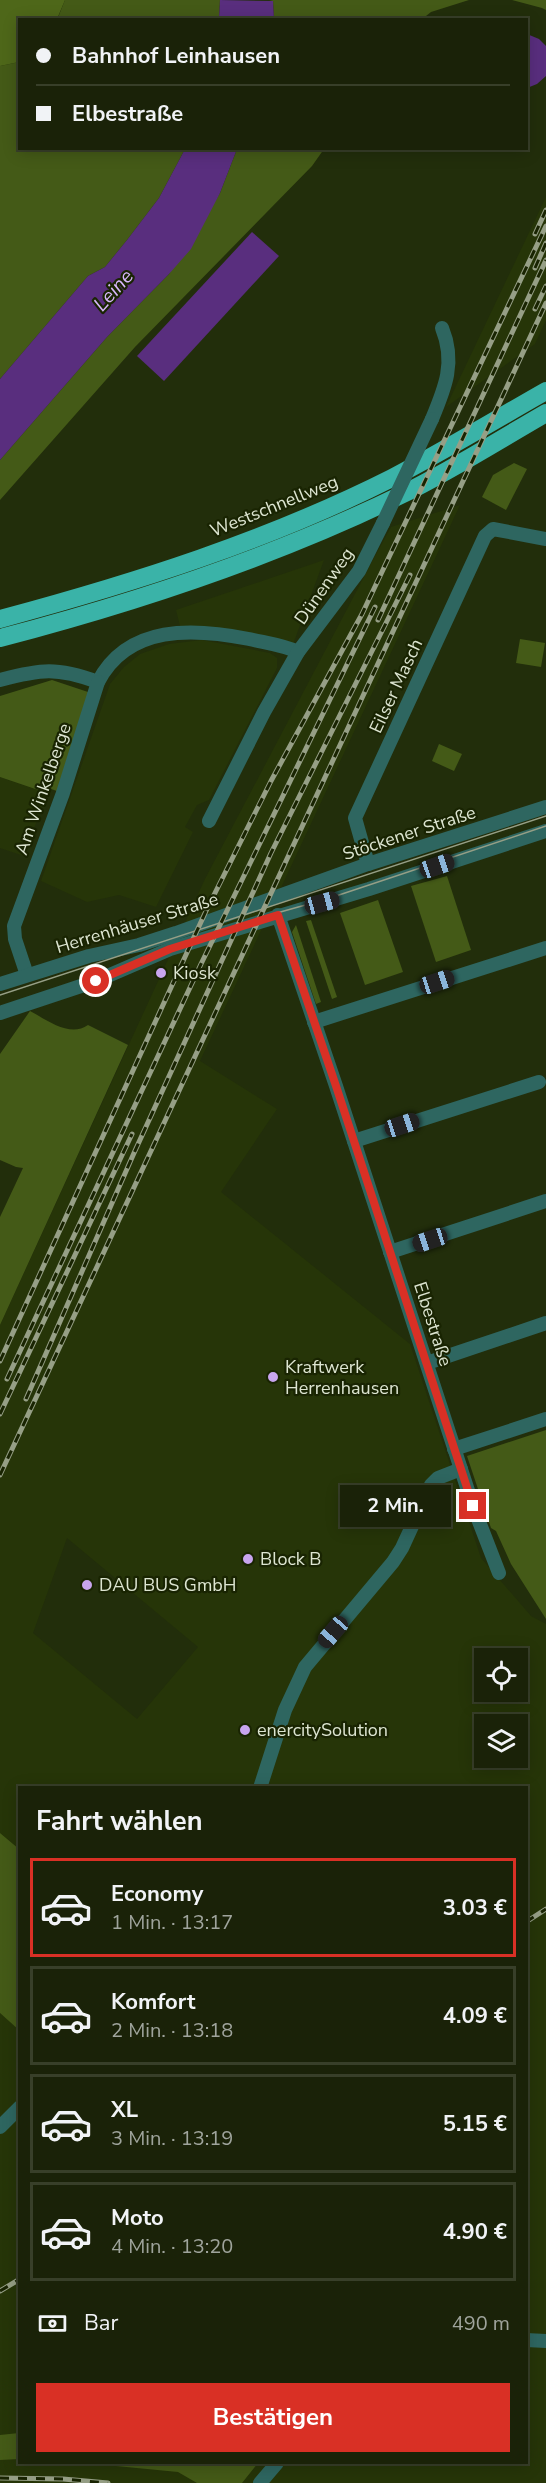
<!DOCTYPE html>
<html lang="de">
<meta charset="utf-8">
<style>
body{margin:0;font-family:"Nunito Sans",sans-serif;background:#272f16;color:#f1f3f6;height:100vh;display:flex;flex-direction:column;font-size:22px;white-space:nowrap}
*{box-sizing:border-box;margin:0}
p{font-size:20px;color:#9fa49c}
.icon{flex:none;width:33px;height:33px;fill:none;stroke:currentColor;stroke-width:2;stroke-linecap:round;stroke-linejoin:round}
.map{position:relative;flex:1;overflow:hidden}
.sheet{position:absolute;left:18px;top:1786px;width:510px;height:678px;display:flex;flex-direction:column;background:#1a2208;border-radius:0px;box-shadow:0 3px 15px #0003,0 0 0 2px #383f29}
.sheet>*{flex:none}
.guide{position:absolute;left:18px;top:18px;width:510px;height:132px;border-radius:0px;box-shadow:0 3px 15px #0003,0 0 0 2px #383f29;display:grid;align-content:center;height:132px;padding:0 18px;background:#1a2208}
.controls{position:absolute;left:474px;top:1648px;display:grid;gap:12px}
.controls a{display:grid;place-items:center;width:54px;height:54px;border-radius:0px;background:#1a2208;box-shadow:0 3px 15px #0003,0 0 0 2px #383f29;font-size:30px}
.end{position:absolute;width:27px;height:27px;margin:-14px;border:8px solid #d93025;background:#fff;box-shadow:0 0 0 3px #fff}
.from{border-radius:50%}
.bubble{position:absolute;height:42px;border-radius:0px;background:#1a2208;box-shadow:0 3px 15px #0003,0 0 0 2px #383f29;font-size:20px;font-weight:700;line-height:42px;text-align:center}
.car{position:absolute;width:18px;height:36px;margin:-18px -9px;border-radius:8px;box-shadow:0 0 4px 2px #0007;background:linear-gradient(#222 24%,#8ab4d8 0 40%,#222 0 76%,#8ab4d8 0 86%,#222 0)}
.guide b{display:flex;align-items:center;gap:21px;height:57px;font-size:22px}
.guide b+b{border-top:2px solid #383f29}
.guide i{width:15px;height:15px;background:#f1f3f6}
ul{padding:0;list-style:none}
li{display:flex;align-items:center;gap:18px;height:99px;margin:0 12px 9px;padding:0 6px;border:3px solid #383f29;border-radius:0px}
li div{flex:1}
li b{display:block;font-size:22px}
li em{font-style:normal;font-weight:700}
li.current{border-color:#d93025}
li>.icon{width:54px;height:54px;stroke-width:1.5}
h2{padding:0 18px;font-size:27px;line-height:72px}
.pay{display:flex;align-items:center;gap:15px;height:66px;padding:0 18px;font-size:22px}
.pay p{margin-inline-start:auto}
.button{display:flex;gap:12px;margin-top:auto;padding:12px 18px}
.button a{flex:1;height:69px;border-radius:0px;background:#d93025;color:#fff;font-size:24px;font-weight:700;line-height:69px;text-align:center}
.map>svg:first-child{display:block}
</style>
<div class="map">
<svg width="546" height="2483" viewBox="0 0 546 2483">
<rect width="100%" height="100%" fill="#222e0b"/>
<!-- built -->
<g fill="#263508" fill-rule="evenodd">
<polygon points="546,197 546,320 535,344 446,407"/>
<path d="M460,505L200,1061L277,1109L221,1192L410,1344L481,1558L531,1616L546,1624V2483H0V2013L20,2030V2463H526V1788H20L19,1849L0,1833V1325L205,879L375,556L391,527ZM67,1538L198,1647L137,1719L33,1633ZM484,1659H518V1692H484ZM484,1725H518V1758H484Z"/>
<polygon points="324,560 292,647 181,630 176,610"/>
<polygon points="202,640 270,653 277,658 277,668 209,800 197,805 185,827 193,832 156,907 119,895 87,902 41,881 110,684 124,667 140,654 169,644"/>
<polygon points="0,777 47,793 24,856 0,848"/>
</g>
<!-- green -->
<g fill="#445a17">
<polygon points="65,0 220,0 219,19 57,20"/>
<polygon points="269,0 469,0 431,12 421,20 274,19 273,1"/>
<polygon points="512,0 546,0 546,10 542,8"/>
<polygon points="19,62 20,148 185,149 159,198 127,240 105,267 88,276 0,379 0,66"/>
<polygon points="237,149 324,149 312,166 135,347 0,500 0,460 107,337 169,274 220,193"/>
<polygon points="514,463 527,469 506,510 482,497 493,475"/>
<polygon points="520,639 545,643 541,667 516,663"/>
<polygon points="52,680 94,694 63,793 48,788 47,793 0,777 0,696"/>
<polygon points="439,744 462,754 454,771 432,761"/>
<polygon points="447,876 471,950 436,962 411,886"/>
<polygon points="378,900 403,972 365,985 340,913"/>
<polygon points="311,920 337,997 332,999 306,921"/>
<polygon points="296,925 321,1002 316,1004 292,932"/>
<path d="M30,1011C47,1020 70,1038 88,1025L128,1045L0,1325V1217L23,1168L16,1167L0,1160V1054Z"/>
<polygon points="546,1430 546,1619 511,1564 496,1531 491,1528 467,1456"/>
<polygon points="0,1833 19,1849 19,2030 0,2013"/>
<polygon points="19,2433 19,2459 0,2460 0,2435"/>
<polygon points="85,2463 258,2463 242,2483 197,2483 178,2472"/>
</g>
<!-- forest -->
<polygon fill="#4e6719" points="0,0 65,0 57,19 20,20 19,62 0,66"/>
<!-- water -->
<g fill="#592e7e">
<polygon points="220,0 273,1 274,19 219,19"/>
<polygon points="527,34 539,39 546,46 546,76 537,84 527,88"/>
<polygon points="185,149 237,149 220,193 191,249 169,274 107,337 0,460 0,379 88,276 105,267 127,240 159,198"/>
<polygon points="252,232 279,256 164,381 137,356"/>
</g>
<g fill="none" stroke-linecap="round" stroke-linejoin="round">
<!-- minor -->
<g stroke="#2e6660" stroke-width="14">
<path d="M432,419C445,388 456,362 442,328"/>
<path d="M0,680C41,669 57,667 98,682C128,624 194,628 249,639C266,643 283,645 298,652"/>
<polyline points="209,821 264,712 298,652 359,571 383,523"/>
<polyline points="368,864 355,818 485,536 493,529 546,539"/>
<polyline points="278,915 336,1086 473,1506 499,1573"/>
<polyline points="27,975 15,939 14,926 63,793 98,682"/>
<polyline points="0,984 89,956 139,945 176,933 368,864 546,807"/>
<polyline points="0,1013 96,981 170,949 369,889 546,831"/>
<polyline points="314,1022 546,948"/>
<polyline points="354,1141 539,1082"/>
<polyline points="390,1252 546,1201"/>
<polyline points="427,1363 546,1323"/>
<polyline points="454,1449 546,1419"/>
<polyline points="260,1788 285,1710 305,1667 393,1562 402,1548 431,1485 438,1478 461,1469"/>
<polyline points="0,2127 20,2107"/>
<polyline points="526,2340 546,2341"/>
<polyline points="260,2483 277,2463"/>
</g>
<!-- highway -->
<g stroke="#3ab3a8" stroke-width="18">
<path d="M0,619C134,583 267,541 392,478C444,451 495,420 546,391"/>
<path d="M0,638C138,602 274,557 403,494C452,470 499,440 546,413"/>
</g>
<!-- tram -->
<g stroke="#969f86" stroke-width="1.5">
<polyline points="266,916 327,899 546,826"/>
<polyline points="0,995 546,816"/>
</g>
<!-- rail casing -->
<g stroke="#969f86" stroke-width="5">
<g id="rail">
<polyline points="535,234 546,210"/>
<polyline points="535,268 546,243"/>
<polyline points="535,309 546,286"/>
<polyline points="378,620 546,260"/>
<polyline points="0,1361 206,911 271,781 362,614 546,226"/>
<polyline points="7,1379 201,964 375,607"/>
<polyline points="26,1399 134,1153 271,853 410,575"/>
<polyline points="0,1414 132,1134"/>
<polyline points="0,1475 546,303"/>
<polyline points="526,1922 546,1909"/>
<polyline points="0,2291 20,2279"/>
<polyline points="0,2478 63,2479 108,2483"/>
</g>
</g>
<!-- rail -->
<use href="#rail" stroke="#192402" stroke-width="3" stroke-dasharray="9" stroke-linecap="butt"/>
<!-- minor-bridge -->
<polyline stroke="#2e6660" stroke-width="14" points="383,523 432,419"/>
</g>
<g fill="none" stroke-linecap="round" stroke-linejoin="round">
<!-- route -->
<polyline stroke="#d93025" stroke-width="8" points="96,981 170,949 278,915 336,1086 473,1506"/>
</g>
<!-- markers -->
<g fill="#c8a5ee" stroke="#192402" stroke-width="2">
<circle cx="161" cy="973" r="6"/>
<circle cx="273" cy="1377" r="6"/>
<circle cx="248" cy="1559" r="6"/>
<circle cx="87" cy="1585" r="6"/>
<circle cx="245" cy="1730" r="6"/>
</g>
<g text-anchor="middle" stroke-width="4.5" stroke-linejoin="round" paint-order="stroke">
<!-- street labels -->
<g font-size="18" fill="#dde5d1" stroke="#192402">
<text transform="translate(274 506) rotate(-22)" y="6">Westschnellweg</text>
<text transform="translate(324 586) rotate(-55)" y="6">Dünenweg</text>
<text transform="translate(396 686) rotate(-65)" y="6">Eilser Masch</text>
<text transform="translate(43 789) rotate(-71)" y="6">Am Winkelberge</text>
<text transform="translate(409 833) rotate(-18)" y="6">Stöckener Straße</text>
<text transform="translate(137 923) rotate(-17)" y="6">Herrenhäuser Straße</text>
<text transform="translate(433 1324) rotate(72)" y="6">Elbestraße</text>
</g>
<!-- poi labels -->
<g font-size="18" fill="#dde5d1" stroke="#192402" text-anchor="start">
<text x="173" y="979">Kiosk</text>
<text x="285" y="1373">Kraftwerk<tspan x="285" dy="21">Herrenhausen</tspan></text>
<text x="260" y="1565">Block B</text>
<text x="99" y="1591">DAU BUS GmbH</text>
<text x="257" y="1736">enercitySolution</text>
</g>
<!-- water labels -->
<g font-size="20" font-style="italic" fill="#d7b7fb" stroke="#192402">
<text transform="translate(113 290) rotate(-48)" y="7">Leine</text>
</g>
</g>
</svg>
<div class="controls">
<a><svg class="icon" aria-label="locate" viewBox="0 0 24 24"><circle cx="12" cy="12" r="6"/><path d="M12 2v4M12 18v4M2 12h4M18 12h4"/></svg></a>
<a><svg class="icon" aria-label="layers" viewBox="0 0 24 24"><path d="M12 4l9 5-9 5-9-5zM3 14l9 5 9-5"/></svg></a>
</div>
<i class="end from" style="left:96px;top:981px"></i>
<i class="end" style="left:473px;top:1506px"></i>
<div class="bubble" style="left:340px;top:1485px;width:111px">2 Min.</div>
<i class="car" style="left:437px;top:866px;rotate:71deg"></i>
<i class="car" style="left:322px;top:903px;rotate:75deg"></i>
<i class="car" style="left:437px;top:982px;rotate:72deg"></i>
<i class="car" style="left:402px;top:1125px;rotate:72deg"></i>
<i class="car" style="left:430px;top:1240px;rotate:252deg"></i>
<i class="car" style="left:333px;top:1632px;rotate:221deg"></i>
<div class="guide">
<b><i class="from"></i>Bahnhof Leinhausen</b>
<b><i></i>Elbestraße</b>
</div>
<section class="sheet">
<h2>Fahrt wählen</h2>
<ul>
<li class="current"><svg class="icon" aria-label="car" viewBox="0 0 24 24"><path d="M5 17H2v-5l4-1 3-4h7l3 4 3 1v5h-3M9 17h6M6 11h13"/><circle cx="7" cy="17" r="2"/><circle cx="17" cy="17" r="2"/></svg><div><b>Economy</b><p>1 Min. · 13:17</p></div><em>3.03 €</em></li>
<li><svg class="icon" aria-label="car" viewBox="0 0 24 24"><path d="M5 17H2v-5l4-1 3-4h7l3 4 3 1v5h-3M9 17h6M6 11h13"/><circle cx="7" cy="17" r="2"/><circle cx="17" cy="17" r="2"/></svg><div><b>Komfort</b><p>2 Min. · 13:18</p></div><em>4.09 €</em></li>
<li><svg class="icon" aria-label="car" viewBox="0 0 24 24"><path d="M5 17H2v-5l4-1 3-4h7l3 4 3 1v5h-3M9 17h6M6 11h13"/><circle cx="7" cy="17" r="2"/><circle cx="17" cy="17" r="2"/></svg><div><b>XL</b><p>3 Min. · 13:19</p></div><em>5.15 €</em></li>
<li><svg class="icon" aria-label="car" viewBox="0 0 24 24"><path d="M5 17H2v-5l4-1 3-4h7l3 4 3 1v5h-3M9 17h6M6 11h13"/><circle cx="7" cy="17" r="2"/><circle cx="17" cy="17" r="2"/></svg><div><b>Moto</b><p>4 Min. · 13:20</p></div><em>4.90 €</em></li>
</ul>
<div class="pay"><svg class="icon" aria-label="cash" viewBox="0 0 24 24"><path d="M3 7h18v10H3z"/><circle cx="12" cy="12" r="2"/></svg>Bar<p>490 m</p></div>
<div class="button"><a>Bestätigen</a></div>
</section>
</div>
